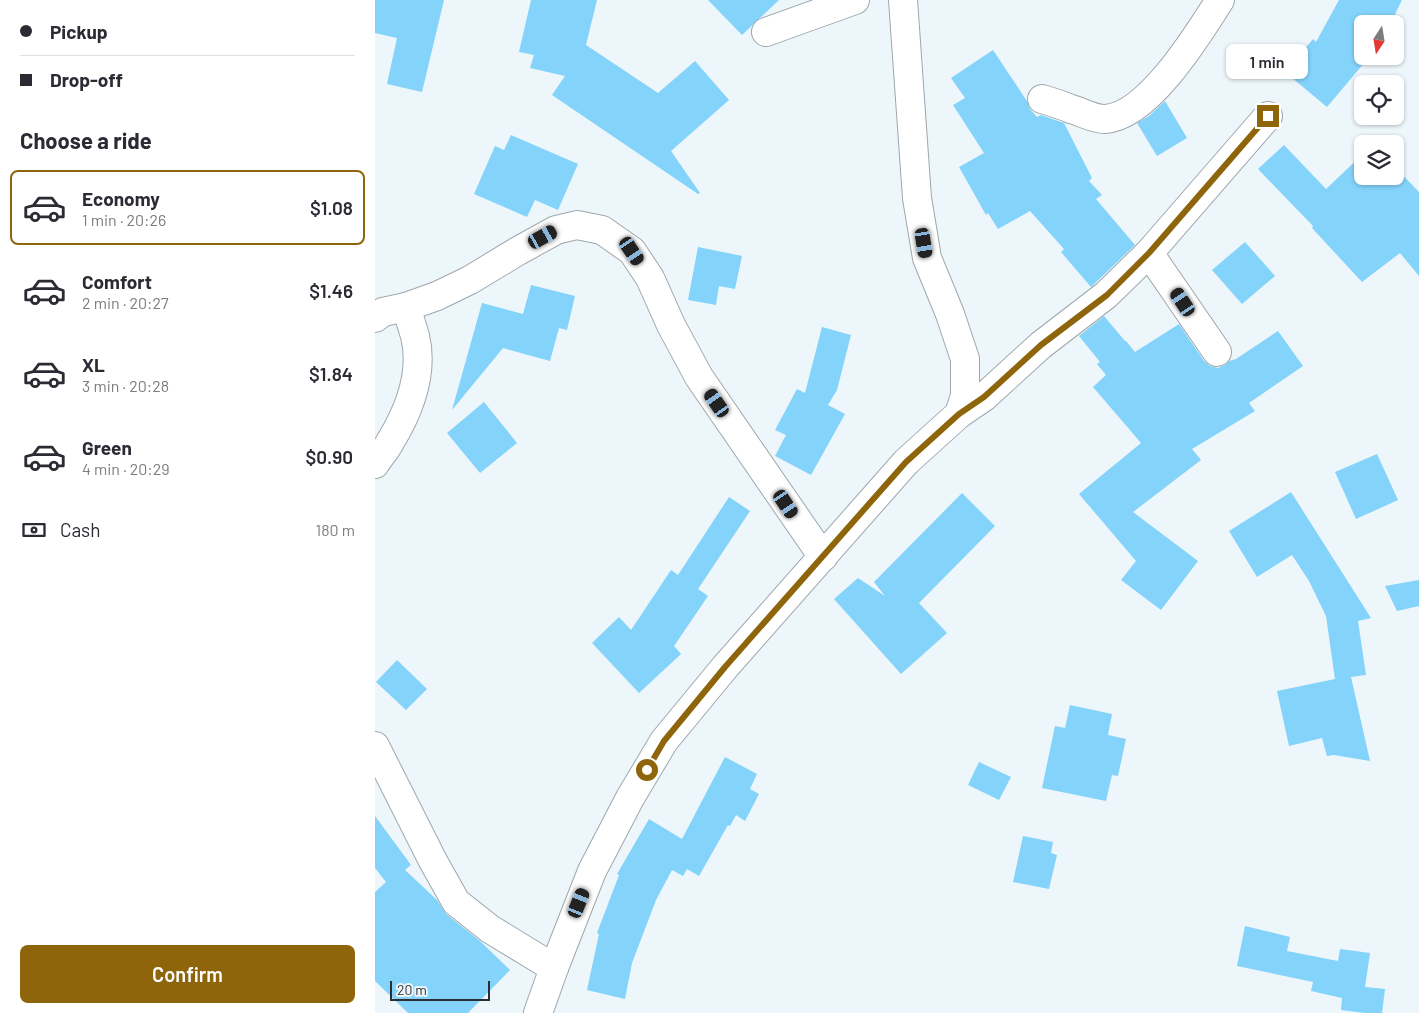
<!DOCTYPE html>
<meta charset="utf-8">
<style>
body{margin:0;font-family:Barlow,sans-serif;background:#f2f2f3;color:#2b2b33;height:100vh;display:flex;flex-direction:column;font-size:19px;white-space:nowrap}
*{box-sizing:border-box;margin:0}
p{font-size:16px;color:#7c7c81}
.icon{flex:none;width:28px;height:28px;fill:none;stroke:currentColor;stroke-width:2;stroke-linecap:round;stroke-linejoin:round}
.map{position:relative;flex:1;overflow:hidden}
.panel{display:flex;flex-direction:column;background:#fff;width:375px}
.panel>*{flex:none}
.banner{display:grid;align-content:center;height:110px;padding:0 20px;background:#fff}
.needle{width:32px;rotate:192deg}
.tools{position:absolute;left:979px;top:15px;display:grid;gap:10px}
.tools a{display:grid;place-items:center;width:50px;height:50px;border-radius:8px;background:#fff;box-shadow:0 1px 4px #0004;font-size:25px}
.scale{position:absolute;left:15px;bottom:12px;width:100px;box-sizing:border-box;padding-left:5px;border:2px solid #2c2f31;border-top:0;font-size:14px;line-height:18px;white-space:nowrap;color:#2c2f31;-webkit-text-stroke:4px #edf6fb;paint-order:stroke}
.end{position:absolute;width:22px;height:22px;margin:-11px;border:6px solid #8e650a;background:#fff;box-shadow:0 0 0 2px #fff}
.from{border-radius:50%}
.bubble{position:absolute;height:35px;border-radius:8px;background:#fff;box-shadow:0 1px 4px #0004;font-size:16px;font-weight:600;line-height:35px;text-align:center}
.car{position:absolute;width:15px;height:30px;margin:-15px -8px;border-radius:6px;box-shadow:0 0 4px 1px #0007;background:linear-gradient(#222 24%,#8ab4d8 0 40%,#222 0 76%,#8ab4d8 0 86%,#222 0)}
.banner b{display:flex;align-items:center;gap:18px;height:48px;font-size:19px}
.banner b+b{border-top:1px solid #e1e1e2}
.banner i{width:12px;height:12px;background:#2b2b33}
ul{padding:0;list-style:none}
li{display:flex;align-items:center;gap:15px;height:75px;margin:0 10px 8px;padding:0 10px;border:2px solid transparent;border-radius:8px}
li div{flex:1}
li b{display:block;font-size:19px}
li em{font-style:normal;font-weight:600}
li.current{border-color:#8e650a}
li>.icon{width:45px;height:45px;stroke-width:1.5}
h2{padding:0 20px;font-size:22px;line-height:60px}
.pay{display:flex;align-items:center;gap:12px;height:55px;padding:0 20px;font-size:19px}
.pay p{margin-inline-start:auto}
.action{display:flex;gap:10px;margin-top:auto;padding:10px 20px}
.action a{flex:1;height:58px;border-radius:8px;background:#8e650a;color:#fff;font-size:20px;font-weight:600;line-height:58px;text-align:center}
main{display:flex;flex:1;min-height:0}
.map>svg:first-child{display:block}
</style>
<main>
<section class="panel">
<div class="banner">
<b><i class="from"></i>Pickup</b>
<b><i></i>Drop-off</b>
</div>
<h2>Choose a ride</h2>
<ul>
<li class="current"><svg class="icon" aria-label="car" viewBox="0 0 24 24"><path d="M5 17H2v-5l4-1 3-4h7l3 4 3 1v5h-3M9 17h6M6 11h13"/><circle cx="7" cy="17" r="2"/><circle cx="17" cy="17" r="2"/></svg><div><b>Economy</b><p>1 min · 20:26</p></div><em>$1.08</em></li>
<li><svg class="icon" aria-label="car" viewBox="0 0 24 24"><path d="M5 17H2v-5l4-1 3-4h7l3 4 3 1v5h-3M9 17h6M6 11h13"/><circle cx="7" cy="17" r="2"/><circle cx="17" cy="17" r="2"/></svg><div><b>Comfort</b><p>2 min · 20:27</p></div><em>$1.46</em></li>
<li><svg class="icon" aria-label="car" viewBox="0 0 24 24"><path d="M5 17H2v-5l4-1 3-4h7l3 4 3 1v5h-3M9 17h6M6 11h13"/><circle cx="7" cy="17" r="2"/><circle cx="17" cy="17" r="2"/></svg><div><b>XL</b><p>3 min · 20:28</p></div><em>$1.84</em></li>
<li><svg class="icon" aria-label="car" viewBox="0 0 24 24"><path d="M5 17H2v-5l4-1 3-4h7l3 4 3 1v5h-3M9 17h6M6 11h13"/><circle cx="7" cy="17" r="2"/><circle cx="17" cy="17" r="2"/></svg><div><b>Green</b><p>4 min · 20:29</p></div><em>$0.90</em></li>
</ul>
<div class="pay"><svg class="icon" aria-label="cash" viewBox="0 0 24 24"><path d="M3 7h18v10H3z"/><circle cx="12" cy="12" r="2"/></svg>Cash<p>180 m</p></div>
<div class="action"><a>Confirm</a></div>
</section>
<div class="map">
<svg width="1044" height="1013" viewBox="0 0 1044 1013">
<rect width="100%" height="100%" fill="#edf6fb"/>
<!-- building -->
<g fill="#84d3fa">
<polygon points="0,0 69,0 47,92 12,84 22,38 0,33"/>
<polygon points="156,0 222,0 211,45 283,93 320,61 354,100 296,151 325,193 323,194 177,95 190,76 155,68 159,55 144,52"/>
<polygon points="333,0 404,0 367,35"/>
<polygon points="964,0 1027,0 1020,14 1027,17 1020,26 1020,24 988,24 988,56 995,56 952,107 910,72 938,39 941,42"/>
<polygon points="618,50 652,101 655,109 662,117 666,115 689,123 717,178 714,181 727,195 721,199 760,245 716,287 686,252 689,249 655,211 623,229 613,213 611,215 584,167 609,153 578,105 590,98 576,78"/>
<polygon points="790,101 812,138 782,156 762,123 774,116"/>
<polygon points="136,135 203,164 183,210 160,200 152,217 99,194 120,146 129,150"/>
<polygon points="909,145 951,189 988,154 988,176 1020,176 1020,167 1044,192 1044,276 1025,253 987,282 937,228 938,226 883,169"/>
<polygon points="870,242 900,276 867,304 837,270"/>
<polygon points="323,247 367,256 360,289 344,286 341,305 313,300"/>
<polygon points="156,285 200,296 192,330 184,328 175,361 128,348 77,410 107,303 148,314"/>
<polygon points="729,316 750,341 751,341 760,352 804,324 829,361 835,366 843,368 850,365 854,361 861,359 903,331 928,366 874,403 880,411 817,449 826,460 758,512 823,561 786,610 746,580 761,561 704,494 766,443 718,387 731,375 722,364 725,362 704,336"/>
<polygon points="447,327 476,335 462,390 453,405 470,414 436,475 400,456 411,435 400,430 422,389 430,393"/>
<polygon points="109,402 142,443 105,473 72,433"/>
<polygon points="1002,454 1023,500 981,519 960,472"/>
<polygon points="916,492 996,618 983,621 991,675 976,677 995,761 959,755 952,756 947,738 914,746 902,691 960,679 951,616 934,581 917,555 882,577 854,531"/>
<polygon points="587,493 620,526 544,603 572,633 526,674 459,599 483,578 510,596 499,582"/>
<polygon points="354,497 375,511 323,589 333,596 299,646 306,654 264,693 217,643 244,617 256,630 296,570 303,575"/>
<polygon points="1044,580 1044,606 1022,611 1010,586"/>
<polygon points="22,660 52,689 31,710 1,682"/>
<polygon points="695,705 737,714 733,735 751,739 743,776 737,775 731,801 667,788 680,726 690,728"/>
<polygon points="350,757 382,774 375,789 384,794 370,821 361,815 355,826 353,825 324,876 312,869 308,876 297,870 281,900 257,963 250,999 212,990 224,934 222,933 244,875 242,874 274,819 307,839"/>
<polygon points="604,762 636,777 624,800 593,785"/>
<polygon points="0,816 36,865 30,870 62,900 71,914 105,941 135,970 93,1013 33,1013 0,981 0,892 11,882 0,868"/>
<polygon points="648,836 678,842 676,853 682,855 674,889 638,882"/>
<polygon points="870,926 915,937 912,951 963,961 965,949 995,953 990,987 1010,989 1007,1013 990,1013 966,1010 967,998 936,991 938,982 862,966"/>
</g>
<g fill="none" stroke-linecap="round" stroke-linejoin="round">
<!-- minor casing -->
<g stroke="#9fa7ac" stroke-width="30">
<g id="minor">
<polyline points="391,32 480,0"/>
<path d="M667,99C677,102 687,105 696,109C707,112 718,119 730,119C773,117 824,33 845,0"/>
<polyline points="774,253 842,352"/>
<polyline points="0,318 8,312 31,307 62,296 95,280 143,251 181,230 202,225 227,230 257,251 275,278 296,325 324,377 448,557"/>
<polyline points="584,414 609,397 666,345 731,295 774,253 893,116"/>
<path d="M0,464C4,457 11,450 15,442C34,411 49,373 40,336C37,326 34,316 31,307"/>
<polyline points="0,746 58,861 81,902 115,929 179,968"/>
<polyline points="163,1013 179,968 217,871 255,798 289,741 350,667 531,462 584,414 590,396 590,359 575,314 552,258 542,198 528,0"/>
</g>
</g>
<!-- minor -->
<use href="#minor" stroke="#fff" stroke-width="28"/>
</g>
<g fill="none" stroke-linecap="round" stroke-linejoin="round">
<!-- route -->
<polyline stroke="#8e650a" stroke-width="6" points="272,770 289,741 350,667 531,462 584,414 609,397 666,345 732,295 774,253 893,116"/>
</g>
</svg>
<div class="tools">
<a><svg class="needle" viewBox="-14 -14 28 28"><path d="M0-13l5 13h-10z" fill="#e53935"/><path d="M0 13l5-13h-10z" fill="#7c7c81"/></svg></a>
<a><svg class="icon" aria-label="locate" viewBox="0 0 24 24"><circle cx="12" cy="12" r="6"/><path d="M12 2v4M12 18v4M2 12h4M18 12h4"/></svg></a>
<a><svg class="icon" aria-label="layers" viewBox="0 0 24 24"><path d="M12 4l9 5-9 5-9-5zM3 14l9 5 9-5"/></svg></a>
</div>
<div class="scale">20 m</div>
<i class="end from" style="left:272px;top:770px"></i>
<i class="end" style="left:893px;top:116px"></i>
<div class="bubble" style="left:851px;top:44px;width:82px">1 min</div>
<i class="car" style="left:168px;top:237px;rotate:61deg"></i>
<i class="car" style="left:549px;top:243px;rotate:171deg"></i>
<i class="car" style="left:257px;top:251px;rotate:146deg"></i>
<i class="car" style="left:808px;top:302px;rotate:326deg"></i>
<i class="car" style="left:342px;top:403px;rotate:325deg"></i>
<i class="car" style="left:411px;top:504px;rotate:146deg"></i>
<i class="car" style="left:204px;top:903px;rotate:22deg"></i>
</div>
</main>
